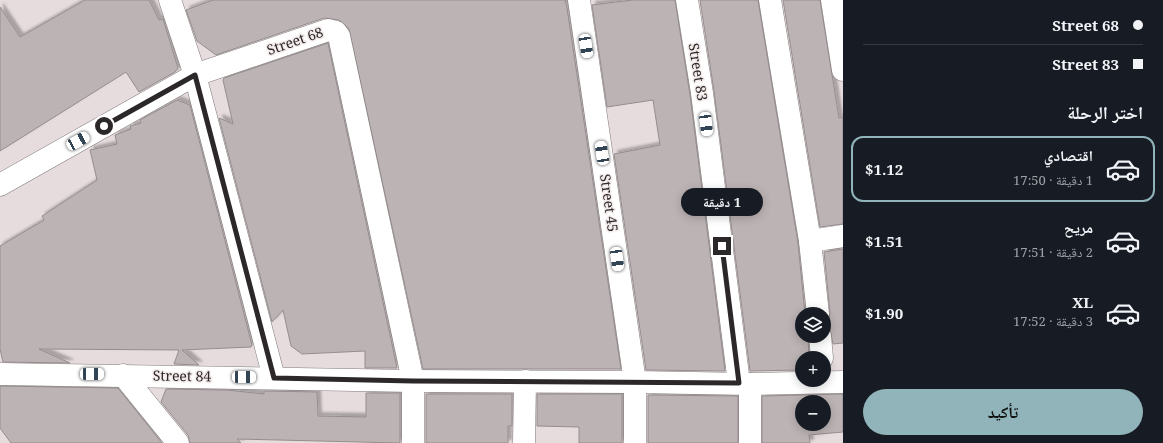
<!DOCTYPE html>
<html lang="ar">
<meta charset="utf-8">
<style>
body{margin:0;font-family:"Noto Serif","Noto Naskh Arabic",serif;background:#242831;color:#f1f3f6;direction:rtl;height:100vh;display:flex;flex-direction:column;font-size:15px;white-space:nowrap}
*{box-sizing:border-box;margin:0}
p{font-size:13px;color:#9ea1a6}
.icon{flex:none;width:22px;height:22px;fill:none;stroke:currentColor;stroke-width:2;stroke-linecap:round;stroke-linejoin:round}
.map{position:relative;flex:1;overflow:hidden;direction:ltr}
.details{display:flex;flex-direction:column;background:#171b24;width:320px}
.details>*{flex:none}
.top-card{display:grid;align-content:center;height:88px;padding:0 20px;background:#171b24}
.controls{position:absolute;left:795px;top:307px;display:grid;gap:8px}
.controls a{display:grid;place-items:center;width:36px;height:36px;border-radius:50%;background:#171b24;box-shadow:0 2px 10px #0003;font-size:20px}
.end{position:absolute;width:18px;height:18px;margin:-9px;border:5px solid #2c2829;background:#fff;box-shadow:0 0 0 2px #fff}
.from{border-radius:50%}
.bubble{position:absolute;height:28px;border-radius:14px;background:#171b24;box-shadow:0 2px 10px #0003;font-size:13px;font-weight:700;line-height:28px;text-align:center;direction:rtl}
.car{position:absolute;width:12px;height:24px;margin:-12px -6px;border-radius:5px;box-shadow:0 0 3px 1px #0007;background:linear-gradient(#fff 24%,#345 0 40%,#fff 0 76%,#345 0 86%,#fff 0)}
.top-card b{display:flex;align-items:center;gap:14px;height:38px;font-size:15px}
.top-card b+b{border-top:1px solid #363941}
.top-card i{width:10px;height:10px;background:#f1f3f6}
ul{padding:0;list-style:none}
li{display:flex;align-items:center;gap:12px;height:66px;margin:0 8px 6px;padding:0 12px;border:2px solid transparent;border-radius:12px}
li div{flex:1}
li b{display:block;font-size:15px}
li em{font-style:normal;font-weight:700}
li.active{border-color:#90b4b9}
li>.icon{width:36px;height:36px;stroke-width:1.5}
h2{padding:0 20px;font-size:18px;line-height:48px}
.primary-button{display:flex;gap:8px;margin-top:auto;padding:8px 20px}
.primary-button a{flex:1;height:46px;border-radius:24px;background:#90b4b9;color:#111;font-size:16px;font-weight:700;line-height:46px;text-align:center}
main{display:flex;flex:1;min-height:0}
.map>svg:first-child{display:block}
</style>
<main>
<section class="details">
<div class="top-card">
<b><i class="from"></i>Street 68</b>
<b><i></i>Street 83</b>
</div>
<h2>اختر الرحلة</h2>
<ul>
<li class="active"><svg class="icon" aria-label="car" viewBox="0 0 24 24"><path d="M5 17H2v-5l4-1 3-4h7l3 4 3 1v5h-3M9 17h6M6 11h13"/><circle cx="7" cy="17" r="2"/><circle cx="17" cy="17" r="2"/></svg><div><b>اقتصادي</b><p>1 دقيقة · 17:50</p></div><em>$1.12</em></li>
<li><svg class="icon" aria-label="car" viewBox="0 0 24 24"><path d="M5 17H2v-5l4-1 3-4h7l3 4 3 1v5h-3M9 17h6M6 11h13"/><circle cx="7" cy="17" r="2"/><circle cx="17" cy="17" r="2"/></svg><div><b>مريح</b><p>2 دقيقة · 17:51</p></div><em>$1.51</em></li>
<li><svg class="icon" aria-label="car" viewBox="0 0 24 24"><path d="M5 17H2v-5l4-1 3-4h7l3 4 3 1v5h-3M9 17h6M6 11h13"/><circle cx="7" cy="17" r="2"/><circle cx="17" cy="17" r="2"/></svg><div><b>XL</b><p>3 دقيقة · 17:52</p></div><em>$1.90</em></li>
</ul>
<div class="primary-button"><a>تأكيد</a></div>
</section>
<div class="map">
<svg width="843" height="443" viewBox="0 0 843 443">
<defs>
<filter id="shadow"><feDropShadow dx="3.5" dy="-3.5" stdDeviation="1" flood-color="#0004"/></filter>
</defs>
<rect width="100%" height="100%" fill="#e6dcdd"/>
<!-- building -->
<g fill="#bcb3b4" stroke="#958d8d" fill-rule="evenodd" filter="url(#shadow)">
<polygon points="85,0 149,0 159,20 163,19 178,68 175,72 139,92 126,72 0,151 0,7 20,37"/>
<polygon points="213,0 565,0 567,8 621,369 423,369 349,29 339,20 324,18 216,55 197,41 186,10"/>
<polygon points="633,0 675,0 690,95 725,371 646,370 614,154 660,145 653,100 607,107 592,5"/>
<polygon points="700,0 758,0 798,243 805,314 802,314 802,336 808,336 809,358 802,358 802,370 750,371 714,91"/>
<polygon points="783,0 820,0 839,118 843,117 843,224 820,227"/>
<polygon points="328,43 397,368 365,368 365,351 302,354 291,346 283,310 272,322 219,118 233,124 223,80 224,78"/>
<polygon points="177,100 190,105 252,345 251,347 182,350 199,365 174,364 179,350 39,349 70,363 3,362 0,349 0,246 44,220 42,216 97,180 90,150 117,144 115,135 131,129 130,126 141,123 140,120"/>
<polygon points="843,249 843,343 833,344 830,329 825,324 829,319 830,313 824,252"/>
<polygon points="0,386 118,388 162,443 11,443 0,428"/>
<polygon points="166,389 227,390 264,394 264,391 317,392 318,416 366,417 366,393 400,393 400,443 237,439 241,443 190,443 188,435 161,402"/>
<polygon points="426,394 512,394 512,426 508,426 508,443 426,443"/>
<polygon points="537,394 622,394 622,443 579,443 579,427 537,426"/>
<path d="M843,394V432L809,435L810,443H762V396ZM802,402H824V424H802Z"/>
<polygon points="648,395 738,396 738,443 648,443"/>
</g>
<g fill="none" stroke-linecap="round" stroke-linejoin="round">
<!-- minor casing -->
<g stroke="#837b7c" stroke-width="23">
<g id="minor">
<polyline points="170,0 195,75 274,378"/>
<polyline points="579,0 635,382 635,443"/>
<polyline points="687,0 702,93 739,383"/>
<polyline points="770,0 810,241 818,314"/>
<polyline points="832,0 843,70"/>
<polyline points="0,185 195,75 328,30 336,32 339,36 413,381 413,443"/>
<polyline points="810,241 843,236"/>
<polyline points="820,336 822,358"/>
<polyline points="0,374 413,381 635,382 750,384 843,382"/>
<polyline points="123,375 178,443"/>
<polyline points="750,384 750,443"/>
<polyline points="524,443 525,381"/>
</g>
</g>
<!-- minor -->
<use href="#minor" stroke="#fff" stroke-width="22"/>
</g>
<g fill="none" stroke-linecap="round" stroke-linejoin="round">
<!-- route -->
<polyline stroke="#2c2829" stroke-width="5" points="104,126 195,75 274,378 413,381 739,383 722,246"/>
</g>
<g text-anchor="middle" stroke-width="3" stroke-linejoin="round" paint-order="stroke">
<!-- street labels -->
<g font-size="14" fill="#2c2829" stroke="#f3eaea">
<text transform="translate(295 41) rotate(-19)" y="5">Street 68</text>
<text transform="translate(698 72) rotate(81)" y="5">Street 83</text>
<text transform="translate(609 203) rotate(82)" y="5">Street 45</text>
<text transform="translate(182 376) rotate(1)" y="5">Street 84</text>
</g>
</g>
</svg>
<div class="controls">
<a><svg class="icon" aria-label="layers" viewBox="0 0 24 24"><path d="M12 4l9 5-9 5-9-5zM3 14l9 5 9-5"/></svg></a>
<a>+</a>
<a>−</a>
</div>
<i class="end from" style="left:104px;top:126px"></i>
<i class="end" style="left:722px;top:246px"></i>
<div class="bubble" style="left:681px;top:188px;width:82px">1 دقيقة</div>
<i class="car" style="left:586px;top:46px;rotate:171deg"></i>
<i class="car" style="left:706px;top:124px;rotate:173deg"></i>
<i class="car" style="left:78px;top:141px;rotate:61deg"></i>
<i class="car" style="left:602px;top:153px;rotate:351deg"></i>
<i class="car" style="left:617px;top:259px;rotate:172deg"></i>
<i class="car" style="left:92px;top:374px;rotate:90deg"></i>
<i class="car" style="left:244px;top:377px;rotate:91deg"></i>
</div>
</main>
